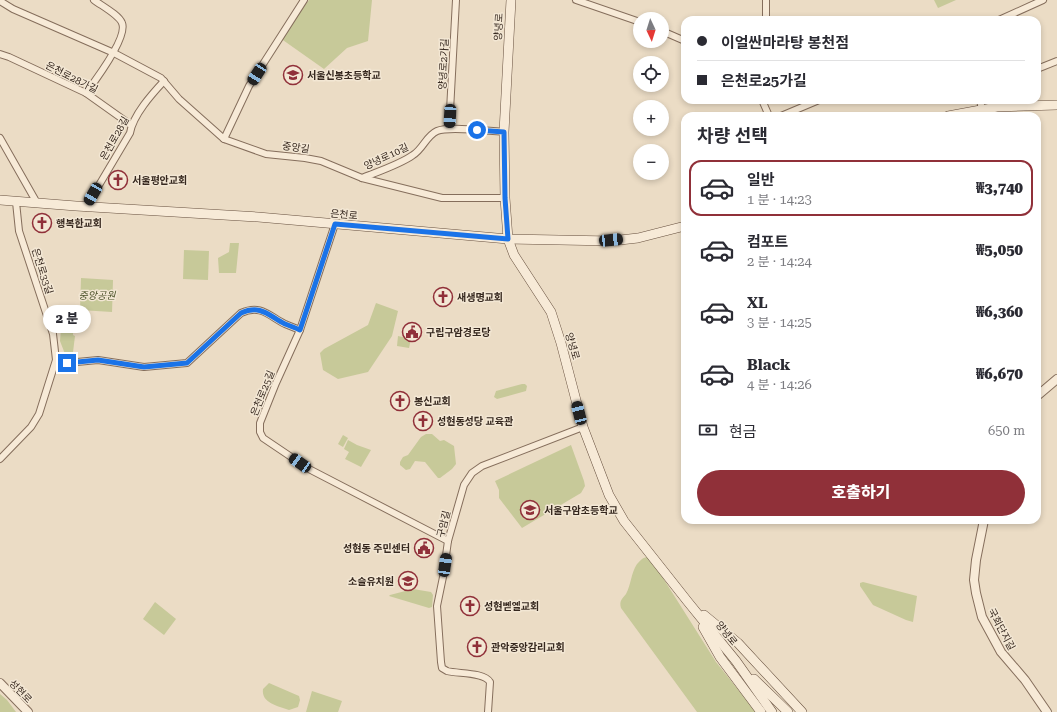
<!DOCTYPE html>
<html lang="ko">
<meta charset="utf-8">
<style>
body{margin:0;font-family:"Roboto Serif","Noto Sans KR",serif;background:#f2f2f3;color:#2b2b33;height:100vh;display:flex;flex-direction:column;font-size:15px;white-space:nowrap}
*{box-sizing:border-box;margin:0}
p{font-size:13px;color:#7c7c81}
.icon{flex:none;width:22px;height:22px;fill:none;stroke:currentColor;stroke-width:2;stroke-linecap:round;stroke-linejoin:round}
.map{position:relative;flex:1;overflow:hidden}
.sheet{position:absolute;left:681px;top:112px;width:360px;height:412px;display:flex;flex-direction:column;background:#fff;border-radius:12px;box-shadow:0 2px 6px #0003}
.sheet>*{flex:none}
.hud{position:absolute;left:681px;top:16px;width:360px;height:88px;border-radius:12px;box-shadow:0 2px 6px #0003;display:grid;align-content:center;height:88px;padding:0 16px;background:#fff}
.needle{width:26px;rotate:176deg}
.buttons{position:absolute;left:633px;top:12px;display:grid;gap:8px}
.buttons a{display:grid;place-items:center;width:36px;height:36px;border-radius:50%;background:#fff;box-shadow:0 2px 6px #0003;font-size:20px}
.end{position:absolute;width:18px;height:18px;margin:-9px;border:5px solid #1a73e8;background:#fff;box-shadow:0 0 0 2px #fff}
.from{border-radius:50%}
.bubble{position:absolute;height:28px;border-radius:14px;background:#fff;box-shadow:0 2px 6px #0003;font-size:13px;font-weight:800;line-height:28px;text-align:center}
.car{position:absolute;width:12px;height:24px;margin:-12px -6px;border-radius:5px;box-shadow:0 0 3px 1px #0007;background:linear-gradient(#222 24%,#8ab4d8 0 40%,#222 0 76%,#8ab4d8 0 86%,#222 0)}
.hud b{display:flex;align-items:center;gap:14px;height:38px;font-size:15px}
.hud b+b{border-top:1px solid #e1e1e2}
.hud i{width:10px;height:10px;background:#2b2b33}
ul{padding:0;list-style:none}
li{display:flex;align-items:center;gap:12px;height:56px;margin:0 8px 6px;padding:0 8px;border:2px solid transparent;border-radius:12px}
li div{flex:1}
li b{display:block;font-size:15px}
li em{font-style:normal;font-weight:800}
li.active{border-color:#903039}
li>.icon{width:36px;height:36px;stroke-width:1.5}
h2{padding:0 16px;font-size:18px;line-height:48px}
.pay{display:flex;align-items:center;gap:10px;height:44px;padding:0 16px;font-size:15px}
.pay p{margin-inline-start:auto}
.cta{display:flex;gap:8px;margin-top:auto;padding:8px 16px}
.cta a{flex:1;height:46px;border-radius:24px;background:#903039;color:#fff;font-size:16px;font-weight:800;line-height:46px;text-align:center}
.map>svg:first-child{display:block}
</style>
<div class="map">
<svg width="1057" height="712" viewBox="0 0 1057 712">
<rect width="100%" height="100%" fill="#ebdcc5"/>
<!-- green -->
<g fill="#c7c999">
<polygon points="309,0 372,0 368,41 347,48 324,69 280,38"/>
<polygon points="934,0 956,0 938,8"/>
<polygon points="230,243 239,243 236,273 219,273 218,258 229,252"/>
<polygon points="184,250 209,251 208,280 183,279"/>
<polygon points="81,278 113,280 112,312 80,310"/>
<polygon points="376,303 398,311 392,336 368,372 338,379 323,370 320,353 324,349 368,325"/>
<polygon points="62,317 74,318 73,335 75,336 73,352 65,354 60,341"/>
<polygon points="398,336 411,339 409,348 397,346"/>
<polygon points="522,384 525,384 527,386 526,391 497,399 494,397 496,391"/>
<polygon points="426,434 432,434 440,441 444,440 454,446 456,464 452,469 440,478 438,478 425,462 415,461 410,469 406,470 400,465 400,462 403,457 408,455 421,437"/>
<polygon points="343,435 348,438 343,447 338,444"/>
<polygon points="348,440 357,445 371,450 361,467 345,459 349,452 344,449"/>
<polygon points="571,445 584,481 585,486 581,493 522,528 499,498 499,490 495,481"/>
<path d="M647,557L651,559L716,662L756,712H697L621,608C619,601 622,599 626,594C631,585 631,573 637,564C640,561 642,558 647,557Z"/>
<polygon points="863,582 917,596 913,622 906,620 873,605 860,586 860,583"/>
<polygon points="413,589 431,592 433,595 432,607 429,608 389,596 390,595"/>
<polygon points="155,602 176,619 164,635 143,619"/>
<path d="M269,683L299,696L300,700L298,707L289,710C278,706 261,703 263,689Z"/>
<polygon points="312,691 342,701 338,712 306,712"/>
<polygon points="0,694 7,700 16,712 0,712"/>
</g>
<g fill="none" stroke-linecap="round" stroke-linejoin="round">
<!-- minor casing -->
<g stroke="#856e5c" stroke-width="8">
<g id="minor">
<polyline points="576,0 640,22"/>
<polyline points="0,1 13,9 114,53 161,78 179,99 224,139 266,154 305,158 321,161 362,178 442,198 505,198"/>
<polyline points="766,20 766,0"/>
<polyline points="999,20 1043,0"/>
<polyline points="662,31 685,41"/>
<polyline points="0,54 9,57 86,93 131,125"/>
<polyline points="1037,69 1057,61"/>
<path d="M86,93C95,81 128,37 122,23C119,15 102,6 94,0"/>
<polyline points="762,100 769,116"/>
<polyline points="980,100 982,110"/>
<polyline points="781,116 819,100"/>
<polyline points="449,129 456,0"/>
<polyline points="0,138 37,203"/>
<polyline points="224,139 249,86 304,0"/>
<path d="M362,178C377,172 401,164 413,155C423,149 426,136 437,131C449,126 489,131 504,132"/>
<path d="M86,207L130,133C133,115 152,94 164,81"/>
<polyline points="335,224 300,330 276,383 260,423 260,432 263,438 309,469 448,541"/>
<path d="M56,364L98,360L144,367L187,363L241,313C261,304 269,316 285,324C290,326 295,328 300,330"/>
<polyline points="0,459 31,427 39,414 56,360 53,334 19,231 16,202"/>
<path d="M488,712L490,682C484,672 458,674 447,671L442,668L441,662L437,606L443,577L448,541L464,485L472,473L482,466L583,427"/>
</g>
</g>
<!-- tertiary casing -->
<g stroke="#856e5c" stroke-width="10">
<g id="tertiary">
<polyline points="1037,396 1057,379"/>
<polyline points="984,520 976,560 974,580 976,593 982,617 1001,652 1025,680 1047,712"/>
<polyline points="0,683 28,712"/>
</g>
</g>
<!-- secondary casing -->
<g stroke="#67503f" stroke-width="10">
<g id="secondary">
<polyline points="511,0 504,132 505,198 508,239 514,255 551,312 561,343 583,427 609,495 624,521 688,602 736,661 772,712"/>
<polyline points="948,116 997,107 1057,105"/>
<polyline points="0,200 76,206 258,217 508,239 611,241 638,238 685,226"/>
<polyline points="704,615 738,643 802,712"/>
<polyline points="703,627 720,657 761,712"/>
<polyline points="754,679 788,712"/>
</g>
</g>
<!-- minor -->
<use href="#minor" stroke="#f7ead7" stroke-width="6"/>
<!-- tertiary -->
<use href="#tertiary" stroke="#f7ead7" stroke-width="8"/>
<!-- secondary -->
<use href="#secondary" stroke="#f7ead7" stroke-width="9"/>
</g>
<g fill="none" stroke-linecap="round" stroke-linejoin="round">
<!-- route -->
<path stroke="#1a73e8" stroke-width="5" d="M67,363L98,360L144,367L187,363L241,313C261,304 269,316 285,324C290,326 296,328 300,330L335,224L508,239L505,198L504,132L477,130"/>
</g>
<!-- icons -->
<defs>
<g id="school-ring" transform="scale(1)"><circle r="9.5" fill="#f3e7d4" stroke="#903039" stroke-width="1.5"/><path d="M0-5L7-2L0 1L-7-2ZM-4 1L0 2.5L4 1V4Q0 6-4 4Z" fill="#903039"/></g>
<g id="church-ring" transform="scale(1)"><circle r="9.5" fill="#f3e7d4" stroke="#903039" stroke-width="1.5"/><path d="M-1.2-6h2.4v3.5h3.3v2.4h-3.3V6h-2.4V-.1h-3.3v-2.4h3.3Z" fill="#903039"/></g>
<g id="civic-ring" transform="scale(1)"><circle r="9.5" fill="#f3e7d4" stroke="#903039" stroke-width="1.5"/><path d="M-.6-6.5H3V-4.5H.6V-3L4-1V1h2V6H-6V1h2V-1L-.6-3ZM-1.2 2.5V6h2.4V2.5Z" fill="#903039"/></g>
</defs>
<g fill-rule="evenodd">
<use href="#school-ring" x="293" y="75"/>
<use href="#church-ring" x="118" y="180"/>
<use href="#church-ring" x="42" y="223"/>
<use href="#church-ring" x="443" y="297"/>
<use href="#civic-ring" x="412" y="332"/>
<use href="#church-ring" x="400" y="401"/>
<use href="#church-ring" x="423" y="421"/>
<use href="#school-ring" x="530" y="510"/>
<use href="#civic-ring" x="424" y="548"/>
<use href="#school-ring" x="408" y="581"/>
<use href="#church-ring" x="470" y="606"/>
<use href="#church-ring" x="477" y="647"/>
</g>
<g text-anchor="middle" stroke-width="3" stroke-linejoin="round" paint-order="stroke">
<!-- street labels -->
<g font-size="10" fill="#36281f" stroke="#f3e7d4">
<text transform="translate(498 27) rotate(-87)" y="4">양녕로</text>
<text transform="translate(443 64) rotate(-87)" y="4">양녕로2가길</text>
<text transform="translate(72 77) rotate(27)" y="4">은천로28가길</text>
<text transform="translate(114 138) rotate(-61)" y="4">은천로28길</text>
<text transform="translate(296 147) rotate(8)" y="4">중앙길</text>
<text transform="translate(386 156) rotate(-25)" y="4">양녕로10길</text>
<text transform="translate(344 214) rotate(5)" y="4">은천로</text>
<text transform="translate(43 271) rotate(72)" y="4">은천로33길</text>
<text transform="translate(573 346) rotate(74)" y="4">양녕로</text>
<text transform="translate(262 393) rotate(-68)" y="4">은천로25길</text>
<text transform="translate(443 524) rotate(-76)" y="4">구암길</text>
<text transform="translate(1002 629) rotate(62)" y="4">국회단지길</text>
<text transform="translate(727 633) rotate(51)" y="4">양녕로</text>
<text transform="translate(21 691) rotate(46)" y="4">성현로</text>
</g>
<!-- poi labels -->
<g font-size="10" font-weight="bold" fill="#36281f" stroke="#f3e7d4" text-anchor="start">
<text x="307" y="79">서울신봉초등학교</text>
<text x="132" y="184">서울평안교회</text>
<text x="56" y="227">행복한교회</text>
<text x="457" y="301">새생명교회</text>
<text x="426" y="336">구립구암경로당</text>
<text x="414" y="405">봉신교회</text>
<text x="437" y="425">성현동성당 교육관</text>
<text x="544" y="514">서울구암초등학교</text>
<text x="410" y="552" text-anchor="end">성현동 주민센터</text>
<text x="394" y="585" text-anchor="end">소슬유치원</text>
<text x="484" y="610">성현벧엘교회</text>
<text x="491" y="651">관악중앙감리교회</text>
</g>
<!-- park labels -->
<g font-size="10" font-style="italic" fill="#4a5127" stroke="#f3e7d4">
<text x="97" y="299">중앙공원</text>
</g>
</g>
</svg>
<div class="buttons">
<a><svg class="needle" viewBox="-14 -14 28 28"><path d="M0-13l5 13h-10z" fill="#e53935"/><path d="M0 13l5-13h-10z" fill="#7c7c81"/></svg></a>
<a><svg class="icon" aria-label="locate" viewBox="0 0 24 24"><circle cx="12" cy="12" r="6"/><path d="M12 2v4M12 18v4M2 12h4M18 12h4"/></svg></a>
<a>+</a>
<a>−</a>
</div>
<i class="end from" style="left:477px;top:130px"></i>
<i class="end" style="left:67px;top:363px"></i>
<div class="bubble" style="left:43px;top:305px;width:48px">2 분</div>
<i class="car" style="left:257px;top:74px;rotate:213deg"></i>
<i class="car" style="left:450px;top:116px;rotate:183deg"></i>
<i class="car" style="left:93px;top:194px;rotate:210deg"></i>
<i class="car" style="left:611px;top:240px;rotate:84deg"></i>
<i class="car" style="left:579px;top:413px;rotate:346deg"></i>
<i class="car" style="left:300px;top:463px;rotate:305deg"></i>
<i class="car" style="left:445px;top:565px;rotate:8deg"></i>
<div class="hud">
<b><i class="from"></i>이얼싼마라탕 봉천점</b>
<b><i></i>은천로25가길</b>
</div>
<section class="sheet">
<h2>차량 선택</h2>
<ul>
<li class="active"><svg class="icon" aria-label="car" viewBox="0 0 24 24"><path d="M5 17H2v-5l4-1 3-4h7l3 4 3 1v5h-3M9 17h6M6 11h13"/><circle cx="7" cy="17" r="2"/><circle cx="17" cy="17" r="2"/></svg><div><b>일반</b><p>1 분 · 14:23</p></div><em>₩3,740</em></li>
<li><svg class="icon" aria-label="car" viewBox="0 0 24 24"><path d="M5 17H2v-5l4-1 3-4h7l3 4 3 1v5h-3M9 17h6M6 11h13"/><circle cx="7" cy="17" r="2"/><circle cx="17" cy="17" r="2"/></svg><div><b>컴포트</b><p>2 분 · 14:24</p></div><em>₩5,050</em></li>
<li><svg class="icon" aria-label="car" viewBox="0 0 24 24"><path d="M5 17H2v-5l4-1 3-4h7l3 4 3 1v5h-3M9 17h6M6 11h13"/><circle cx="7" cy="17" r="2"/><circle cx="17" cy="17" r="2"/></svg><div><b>XL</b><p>3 분 · 14:25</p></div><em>₩6,360</em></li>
<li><svg class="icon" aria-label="car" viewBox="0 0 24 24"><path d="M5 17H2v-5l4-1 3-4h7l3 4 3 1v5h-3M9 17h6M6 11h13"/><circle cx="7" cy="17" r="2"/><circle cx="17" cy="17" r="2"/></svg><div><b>Black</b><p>4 분 · 14:26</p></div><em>₩6,670</em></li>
</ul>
<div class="pay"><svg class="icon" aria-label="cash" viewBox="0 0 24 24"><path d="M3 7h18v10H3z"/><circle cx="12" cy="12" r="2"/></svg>현금<p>650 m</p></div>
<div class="cta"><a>호출하기</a></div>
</section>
</div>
